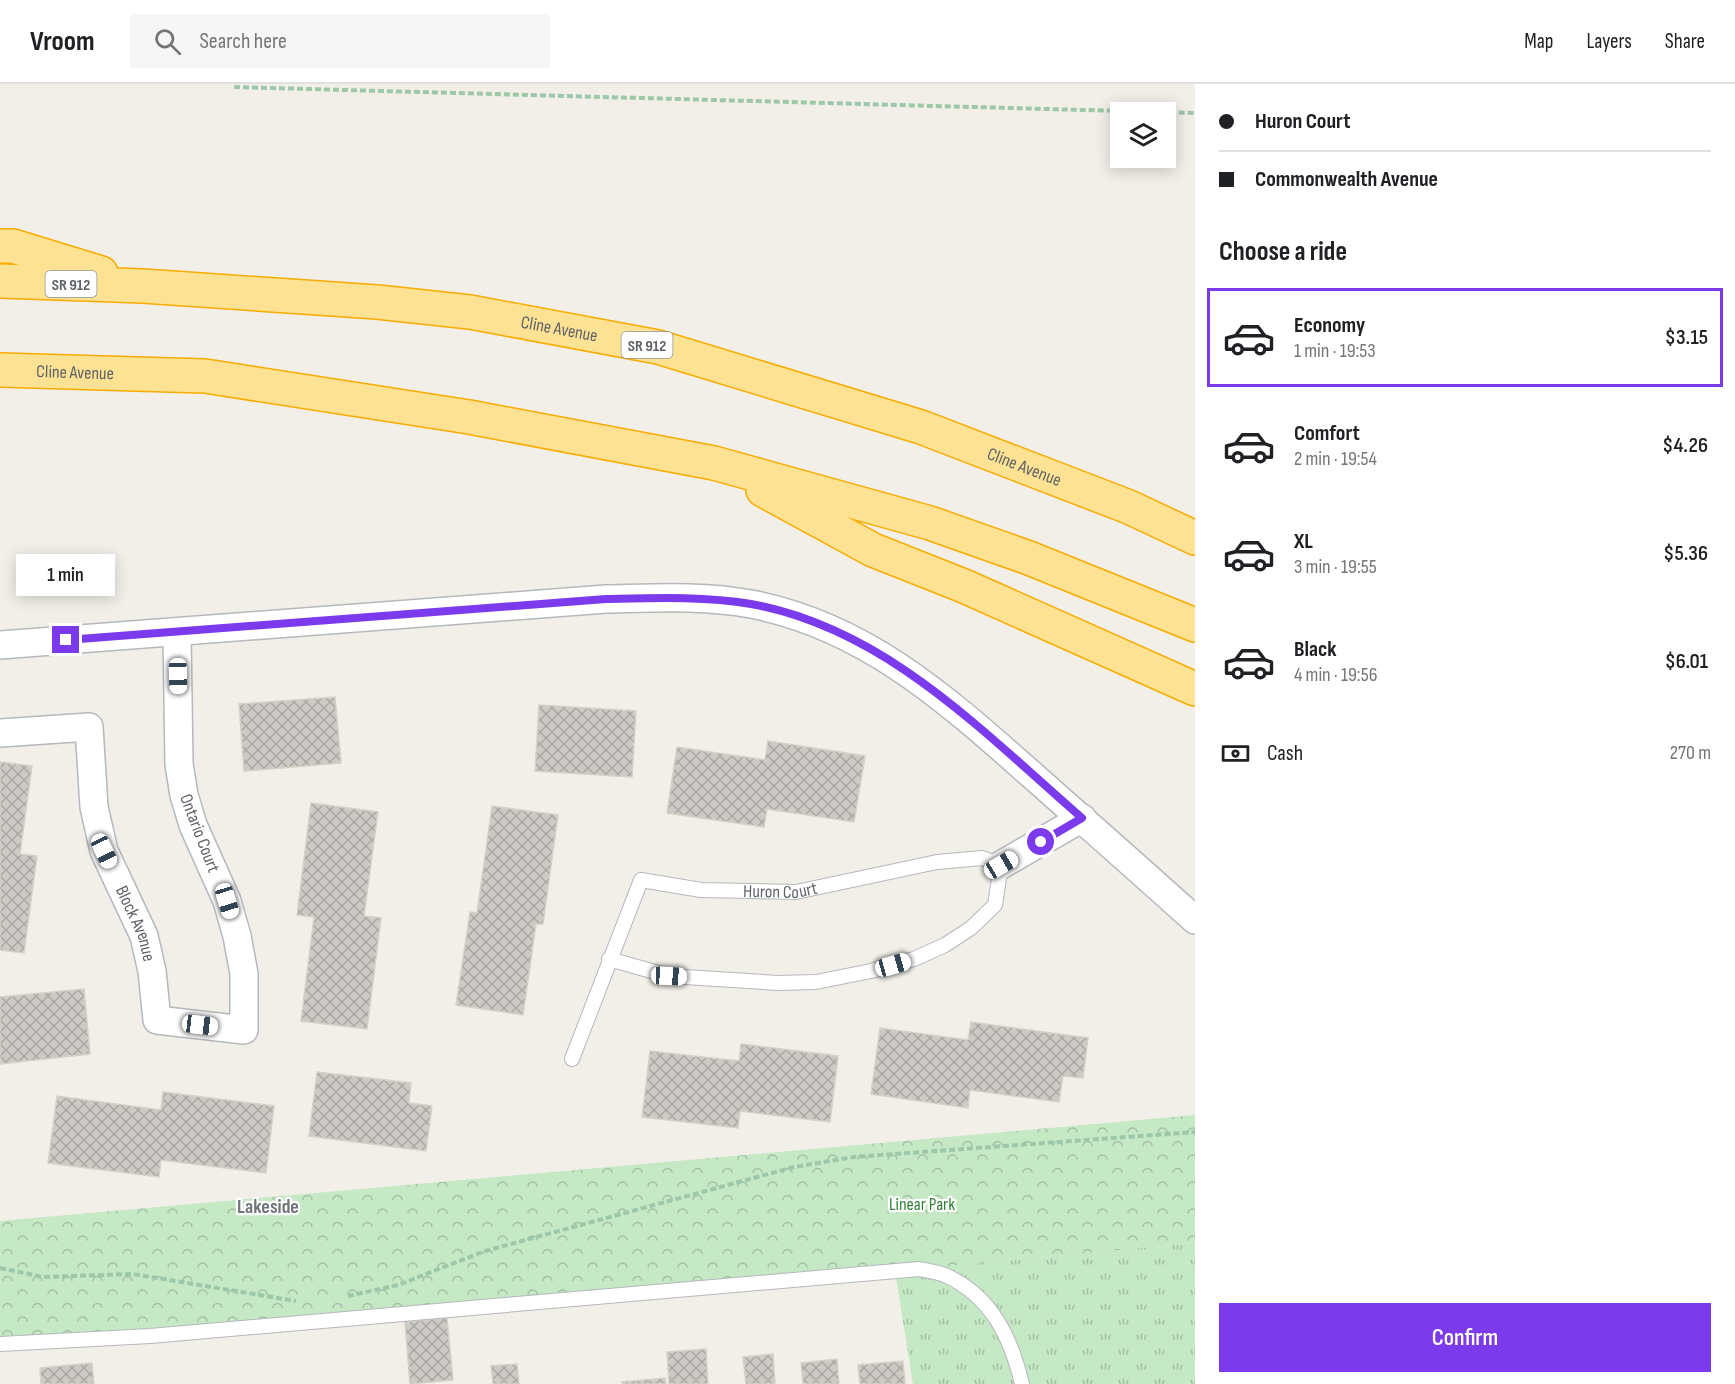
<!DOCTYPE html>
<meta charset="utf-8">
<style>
body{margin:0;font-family:"Sofia Sans Condensed",sans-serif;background:#f6f6f6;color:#202124;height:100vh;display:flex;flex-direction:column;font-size:22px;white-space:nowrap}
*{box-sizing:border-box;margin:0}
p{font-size:20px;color:#757577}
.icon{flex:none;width:33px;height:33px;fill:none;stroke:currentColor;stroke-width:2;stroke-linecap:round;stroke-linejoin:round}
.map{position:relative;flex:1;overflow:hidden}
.details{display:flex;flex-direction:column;background:#fff;width:540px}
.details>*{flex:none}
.top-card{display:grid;align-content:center;height:132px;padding:0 24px;background:#fff}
.buttons{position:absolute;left:1110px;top:18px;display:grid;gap:12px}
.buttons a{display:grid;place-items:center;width:66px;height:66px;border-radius:0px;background:#fff;box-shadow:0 3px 15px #0003;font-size:30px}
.end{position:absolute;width:27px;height:27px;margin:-14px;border:8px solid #7c3aed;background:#fff;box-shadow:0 0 0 3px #fff}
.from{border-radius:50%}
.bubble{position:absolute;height:42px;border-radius:0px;background:#fff;box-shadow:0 3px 15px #0003;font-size:20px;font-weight:600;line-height:42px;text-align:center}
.car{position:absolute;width:18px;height:36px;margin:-18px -9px;border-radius:8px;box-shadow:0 0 4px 2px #0007;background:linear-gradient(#fff 24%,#345 0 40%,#fff 0 76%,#345 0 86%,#fff 0)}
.top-card b{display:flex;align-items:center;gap:21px;height:57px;font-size:22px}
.top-card b+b{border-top:2px solid #e0e0e0}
.top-card i{width:15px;height:15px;background:#202124}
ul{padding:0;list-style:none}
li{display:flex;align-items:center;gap:18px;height:99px;margin:0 12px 9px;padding:0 12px;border:3px solid transparent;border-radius:0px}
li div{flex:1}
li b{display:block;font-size:22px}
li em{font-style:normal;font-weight:600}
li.current{border-color:#7c3aed}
li>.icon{width:54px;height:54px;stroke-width:1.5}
h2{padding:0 24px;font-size:27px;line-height:72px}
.pay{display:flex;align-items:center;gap:15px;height:66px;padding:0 24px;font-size:22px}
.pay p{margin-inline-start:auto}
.action{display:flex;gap:12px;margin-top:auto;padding:12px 24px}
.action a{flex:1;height:69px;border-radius:0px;background:#7c3aed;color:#fff;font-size:24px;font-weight:600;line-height:69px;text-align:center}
header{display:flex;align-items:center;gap:36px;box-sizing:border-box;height:84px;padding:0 30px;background:#fff;border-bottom:2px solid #e0e0e0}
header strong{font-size:28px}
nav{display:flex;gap:33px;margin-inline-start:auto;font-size:21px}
.search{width:420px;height:54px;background:#f6f6f6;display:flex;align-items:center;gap:15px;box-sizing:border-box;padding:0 21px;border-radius:0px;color:#757577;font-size:22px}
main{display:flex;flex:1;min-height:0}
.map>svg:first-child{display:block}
</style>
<header>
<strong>Vroom</strong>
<div class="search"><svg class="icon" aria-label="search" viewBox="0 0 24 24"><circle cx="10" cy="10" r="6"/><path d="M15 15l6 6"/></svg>Search here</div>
<nav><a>Map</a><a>Layers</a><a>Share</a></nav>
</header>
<main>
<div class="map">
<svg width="1195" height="1300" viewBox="0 0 1195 1300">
<defs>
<pattern id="grass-tufts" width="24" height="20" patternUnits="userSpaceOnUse" patternTransform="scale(1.5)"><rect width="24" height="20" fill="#c5e8c5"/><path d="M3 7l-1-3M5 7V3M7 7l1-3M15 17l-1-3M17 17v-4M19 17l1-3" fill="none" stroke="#a3c0a4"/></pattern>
<pattern id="forest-crowns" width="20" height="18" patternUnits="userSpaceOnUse" patternTransform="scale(1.5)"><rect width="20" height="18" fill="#c5e8c5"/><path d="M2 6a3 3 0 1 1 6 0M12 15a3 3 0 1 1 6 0" fill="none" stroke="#a3c0a4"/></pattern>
<pattern id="building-cross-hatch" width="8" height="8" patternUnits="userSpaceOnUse" patternTransform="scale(1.5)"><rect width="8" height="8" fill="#cccac5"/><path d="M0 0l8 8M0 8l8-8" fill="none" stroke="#a9a8a4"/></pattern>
</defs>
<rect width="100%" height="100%" fill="#f1efe8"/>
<!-- grass -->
<polygon fill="url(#grass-tufts)" points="1195,1159 1195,1300 913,1300 895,1187"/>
<!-- forest -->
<polygon fill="url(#forest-crowns)" points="1195,1031 1195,1159 919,1185 0,1260 0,1137"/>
<!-- building -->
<g fill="url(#building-cross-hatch)" stroke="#d6d1c6" stroke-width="1.5">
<polygon points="335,613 341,679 244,687 239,620"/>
<polygon points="539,621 636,627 632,693 535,687"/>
<polygon points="768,657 865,672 854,738 767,725 764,743 667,729 677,663 765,676"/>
<polygon points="0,678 32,682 20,770 37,772 24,869 0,866"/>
<polygon points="311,719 378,728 364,832 381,834 367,945 301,937 314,833 297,831"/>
<polygon points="492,722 558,731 543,840 536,840 523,931 456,921 470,828 477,829"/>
<polygon points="84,905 90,970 0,980 0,913"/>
<polygon points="971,938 1088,954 1083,994 1063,992 1059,1018 970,1006 968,1024 871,1010 880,944 968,956"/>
<polygon points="741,960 838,972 830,1038 740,1027 738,1044 642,1033 650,967 739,977"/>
<polygon points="317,988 411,999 409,1019 432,1022 426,1067 309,1052"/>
<polygon points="163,1008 274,1022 266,1089 161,1076 159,1093 48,1079 57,1012 161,1026"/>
<polygon points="447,1234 453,1296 410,1300 405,1238"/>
<polygon points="706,1265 708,1300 669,1300 667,1268"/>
<polygon points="773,1270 775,1300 746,1300 743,1273"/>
<polygon points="837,1275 839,1300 803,1300 801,1279"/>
<polygon points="903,1277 905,1300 860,1300 858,1281"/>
<polygon points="92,1279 94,1300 41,1300 40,1284"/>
<polygon points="517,1280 519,1300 493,1300 491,1282"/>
<polygon points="665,1294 666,1300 623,1300 622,1298"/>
</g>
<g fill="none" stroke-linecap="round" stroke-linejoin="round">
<!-- service casing -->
<g stroke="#b5b8bc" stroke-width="16">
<g id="service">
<path id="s1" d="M572,975L641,796L701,806L796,808L937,778L982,774L1001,781L995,821L971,844L945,861L914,875L871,887L816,898L778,899L669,892L609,875"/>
<path d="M0,1260L150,1252L919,1185C928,1187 938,1188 947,1192C992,1213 1011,1254 1022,1300"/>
</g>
</g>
<!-- minor casing -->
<g stroke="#b5b8bc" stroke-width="30">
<g id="minor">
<path d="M0,561L606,515C654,514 703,511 751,520C866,542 947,616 1032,691C1086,739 1141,787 1195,836"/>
<path id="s2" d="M0,649L89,643L94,723L104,767L144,852L152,887L157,936L244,946V890L237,852L227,817L193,741L184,711L179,680L177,549"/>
<polyline points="1001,781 1082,734"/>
</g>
</g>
<!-- motorway casing -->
<g stroke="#f9ab00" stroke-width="36">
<g id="motorway">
<polyline points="0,162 13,162 101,189"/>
<path id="s3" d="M0,197L143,202L377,218L470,228L658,263L921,343L1129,423L1195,454"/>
<path id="s4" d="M0,286L205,292L469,333L714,379L930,439L1029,474L1195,541"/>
<polyline points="763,406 873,466 964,502 1195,605"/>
</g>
</g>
<!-- path -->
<g stroke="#9cc7a9" stroke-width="4" stroke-dasharray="6 3" stroke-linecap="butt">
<polyline points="234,3 1195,29"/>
<polyline points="0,1184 43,1193 133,1190 296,1217"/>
<polyline points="348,1212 398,1201 485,1167 794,1083 854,1073 1195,1048"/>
</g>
<!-- service -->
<use href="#service" stroke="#fff" stroke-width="14"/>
<!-- minor -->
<use href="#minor" stroke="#fff" stroke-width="27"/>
<!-- motorway -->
<use href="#motorway" stroke="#fde293" stroke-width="33"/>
</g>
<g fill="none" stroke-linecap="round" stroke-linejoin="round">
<!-- route -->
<path stroke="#7c3aed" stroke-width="8" d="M66,556L606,515C654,514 703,512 751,520C885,544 983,648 1082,734L1041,758"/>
</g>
<g text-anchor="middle" stroke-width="4.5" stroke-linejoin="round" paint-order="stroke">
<!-- shield labels -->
<g fill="#fff" stroke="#8f9295" stroke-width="1.5">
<rect x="45.5" y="187" width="51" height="26" rx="4.5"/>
<rect x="621.5" y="248" width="51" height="26" rx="4.5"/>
</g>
<g font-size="16" font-weight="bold" fill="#5f6368">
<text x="71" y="206">SR 912</text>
<text x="647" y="267">SR 912</text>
</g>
<!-- street labels -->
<g font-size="18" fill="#5f6368" stroke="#fff">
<text dy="6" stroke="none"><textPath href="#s3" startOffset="562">Cline Avenue</textPath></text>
<text dy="6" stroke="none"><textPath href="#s4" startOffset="75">Cline Avenue</textPath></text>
<text dy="6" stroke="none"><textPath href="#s3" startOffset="1048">Cline Avenue</textPath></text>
<text transform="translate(200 749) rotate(69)" y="6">Ontario Court</text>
<text dy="6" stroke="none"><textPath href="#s1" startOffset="332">Huron Court</textPath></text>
<text dy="6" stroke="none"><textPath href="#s2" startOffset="294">Block Avenue</textPath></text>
</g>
<!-- park labels -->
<g font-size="18" fill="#348238" stroke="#fff">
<text x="922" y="1126">Linear Park</text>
</g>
<!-- neighbourhood labels -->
<g font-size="20" font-weight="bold" fill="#70757a" stroke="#fff">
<text x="268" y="1129">Lakeside</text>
</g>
</g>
</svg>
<div class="buttons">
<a><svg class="icon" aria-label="layers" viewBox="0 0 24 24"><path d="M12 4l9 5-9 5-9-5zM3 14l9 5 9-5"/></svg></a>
</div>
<i class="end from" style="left:1041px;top:758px"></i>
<i class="end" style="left:66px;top:556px"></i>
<div class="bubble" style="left:16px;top:470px;width:99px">1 min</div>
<i class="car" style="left:178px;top:592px;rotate:179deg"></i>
<i class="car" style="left:104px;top:767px;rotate:155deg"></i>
<i class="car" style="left:1001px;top:781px;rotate:60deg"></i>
<i class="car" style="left:227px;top:817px;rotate:163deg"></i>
<i class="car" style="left:893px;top:881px;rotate:74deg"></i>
<i class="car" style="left:669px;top:892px;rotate:93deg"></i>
<i class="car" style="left:200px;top:941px;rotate:97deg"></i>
</div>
<section class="details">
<div class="top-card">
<b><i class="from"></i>Huron Court</b>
<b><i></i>Commonwealth Avenue</b>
</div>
<h2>Choose a ride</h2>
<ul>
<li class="current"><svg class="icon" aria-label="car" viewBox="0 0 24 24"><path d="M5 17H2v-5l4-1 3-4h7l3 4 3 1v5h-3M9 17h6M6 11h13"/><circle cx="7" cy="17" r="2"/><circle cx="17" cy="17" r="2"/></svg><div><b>Economy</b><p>1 min · 19:53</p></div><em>$3.15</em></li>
<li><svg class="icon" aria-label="car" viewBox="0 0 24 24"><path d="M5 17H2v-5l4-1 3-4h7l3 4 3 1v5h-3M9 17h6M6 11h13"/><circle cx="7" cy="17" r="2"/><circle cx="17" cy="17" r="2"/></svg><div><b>Comfort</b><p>2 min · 19:54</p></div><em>$4.26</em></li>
<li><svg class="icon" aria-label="car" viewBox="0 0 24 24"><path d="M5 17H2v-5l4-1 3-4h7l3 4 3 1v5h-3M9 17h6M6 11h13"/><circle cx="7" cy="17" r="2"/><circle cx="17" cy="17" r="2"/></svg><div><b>XL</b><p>3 min · 19:55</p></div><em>$5.36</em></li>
<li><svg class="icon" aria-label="car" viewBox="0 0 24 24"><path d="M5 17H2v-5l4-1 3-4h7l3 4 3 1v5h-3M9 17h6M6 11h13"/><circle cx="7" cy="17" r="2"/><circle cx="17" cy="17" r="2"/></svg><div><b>Black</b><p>4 min · 19:56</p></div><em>$6.01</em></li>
</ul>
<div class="pay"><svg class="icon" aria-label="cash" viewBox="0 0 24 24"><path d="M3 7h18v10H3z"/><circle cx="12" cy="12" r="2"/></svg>Cash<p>270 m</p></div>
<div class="action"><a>Confirm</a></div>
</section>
</main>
